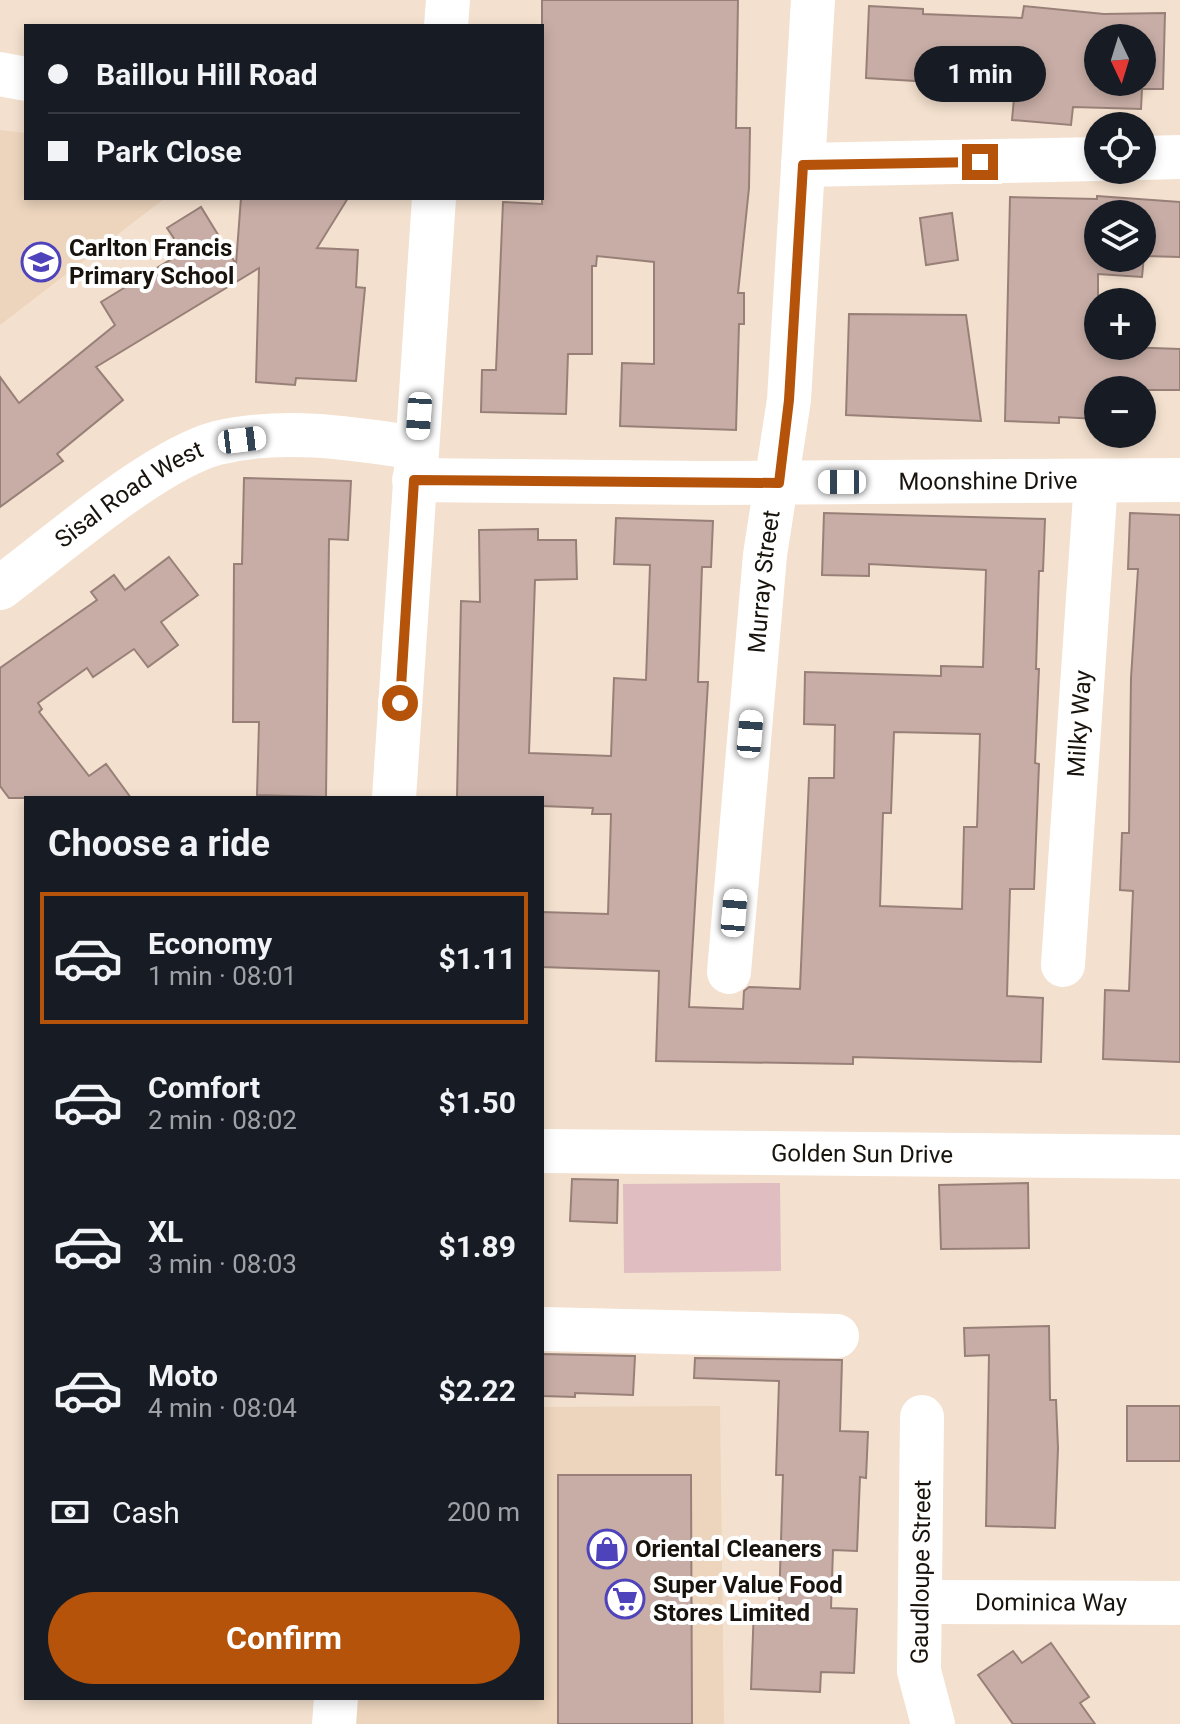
<!DOCTYPE html>
<meta charset="utf-8">
<style>
body{margin:0;font-family:Roboto,sans-serif;background:#20242c;color:#f1f3f6;height:100vh;display:flex;flex-direction:column;font-size:30px;white-space:nowrap}
*{box-sizing:border-box;margin:0}
p{font-size:26px;color:#9ea1a6}
.icon{flex:none;width:44px;height:44px;fill:none;stroke:currentColor;stroke-width:2;stroke-linecap:round;stroke-linejoin:round}
.map{position:relative;flex:1;overflow:hidden}
.drawer{position:absolute;left:24px;top:796px;width:520px;height:904px;display:flex;flex-direction:column;background:#171b24;border-radius:0px;box-shadow:0 4px 12px #0003}
.drawer>*{flex:none}
.banner{position:absolute;left:24px;top:24px;width:520px;height:176px;border-radius:0px;box-shadow:0 4px 12px #0003;display:grid;align-content:center;height:176px;padding:0 24px;background:#171b24}
.needle{width:52px;rotate:176deg}
.tools{position:absolute;left:1084px;top:24px;display:grid;gap:16px}
.tools a{display:grid;place-items:center;width:72px;height:72px;border-radius:50%;background:#171b24;box-shadow:0 4px 12px #0003;font-size:40px}
.end{position:absolute;width:36px;height:36px;margin:-18px;border:10px solid #b45309;background:#fff;box-shadow:0 0 0 4px #fff}
.from{border-radius:50%}
.bubble{position:absolute;height:56px;border-radius:28px;background:#171b24;box-shadow:0 4px 12px #0003;font-size:26px;font-weight:700;line-height:56px;text-align:center}
.car{position:absolute;width:24px;height:48px;margin:-24px -12px;border-radius:10px;box-shadow:0 0 6px 2px #0007;background:linear-gradient(#fff 24%,#345 0 40%,#fff 0 76%,#345 0 86%,#fff 0)}
.banner b{display:flex;align-items:center;gap:28px;height:76px;font-size:30px}
.banner b+b{border-top:2px solid #363941}
.banner i{width:20px;height:20px;background:#f1f3f6}
ul{padding:0;list-style:none}
li{display:flex;align-items:center;gap:24px;height:132px;margin:0 16px 12px;padding:0 8px;border:4px solid transparent;border-radius:0px}
li div{flex:1}
li b{display:block;font-size:30px}
li em{font-style:normal;font-weight:700}
li.current{border-color:#b45309}
li>.icon{width:72px;height:72px;stroke-width:1.5}
h2{padding:0 24px;font-size:36px;line-height:96px}
.pay{display:flex;align-items:center;gap:20px;height:88px;padding:0 24px;font-size:30px}
.pay p{margin-inline-start:auto}
.action{display:flex;gap:16px;margin-top:auto;padding:16px 24px}
.action a{flex:1;height:92px;border-radius:48px;background:#b45309;color:#fff;font-size:32px;font-weight:700;line-height:92px;text-align:center}
.map>svg:first-child{display:block}
</style>
<div class="map">
<svg width="1180" height="1724" viewBox="0 0 1180 1724">
<rect width="100%" height="100%" fill="#f3e0ce"/>
<!-- built -->
<g fill="#edd5bd">
<polygon points="0,130 26,133 26,198 165,198 0,325"/>
<polygon points="720,1406 724,1724 346,1724 348,1698 542,1698 542,1407"/>
</g>
<!-- green -->
<polygon fill="#dfbdc1" points="780,1183 781,1271 624,1273 623,1184"/>
<!-- building -->
<g fill="#c7ada5" stroke="#988078" stroke-width="2" fill-rule="evenodd">
<polygon points="542,0 738,0 736,128 750,128 749,188 738,293 744,293 744,324 739,324 736,430 620,426 622,363 654,364 654,262 597,256 596,266 592,266 592,354 568,354 566,414 481,412 482,370 496,370 503,202 542,204"/>
<path d="M869,6L923,9V14L1022,18L1024,6L1104,14L1165,13L1163,89H1142L1141,109L1073,107L1071,125L1012,120L1015,87L866,78ZM1098,38H1142V82H1098Z"/>
<path d="M1097,196L1180,202V257L1144,256L1142,277L1098,274V346L1180,349V390H1098V419L1059,417V423L1005,421L1010,197L1097,199ZM1098,214H1142V258H1098Z"/>
<polygon points="241,198 348,198 317,248 358,250 356,287 365,288 356,381 296,378 295,385 256,382 259,268 96,367 123,400 57,454 63,461 0,507 0,377 19,403 115,325 101,302 183,252 167,228 201,207 236,264"/>
<polygon points="952,213 958,260 926,265 920,218"/>
<polygon points="849,314 966,315 981,421 846,415"/>
<polygon points="244,478 351,481 348,540 329,539 326,797 257,795 259,722 233,722 234,564 242,564"/>
<path d="M824,513L1045,519L1043,571H1039L1036,669H1039L1035,763L1039,764L1034,889H1010L1007,996L1043,998L1041,1062L853,1057V1064L656,1061L659,971L542,967V912L608,914L611,814H592L593,808L542,806V798H457L461,601L480,602L479,530L538,529V540H576L577,579L535,580L529,753L611,756L614,678L646,680L650,565L614,564L616,518L713,521L711,567H702L698,682H708L689,1007L743,1009L744,991L749,987L800,989L809,778H834L835,725L804,724L805,672L941,676V666L983,667L986,570L869,564V576L822,575ZM894,732L980,734L977,827H964L962,909L880,906L883,813H891Z"/>
<polygon points="1130,513 1180,515 1180,1062 1103,1059 1105,990 1129,991 1133,891 1120,890 1122,833 1129,833 1131,678 1138,569 1128,569"/>
<polygon points="169,557 198,595 161,622 178,645 148,667 134,649 93,677 87,668 38,703 42,709 39,712 89,776 106,764 131,798 9,798 0,786 0,668 97,600 91,592 114,575 125,590"/>
<polygon points="572,1179 618,1180 617,1223 570,1221"/>
<polygon points="1028,1183 1029,1248 941,1249 939,1185"/>
<polygon points="1049,1326 1050,1400 1056,1400 1058,1448 1055,1528 986,1526 989,1355 965,1356 964,1328"/>
<polygon points="542,1354 635,1356 633,1395 575,1393 575,1397 542,1396"/>
<polygon points="695,1358 842,1360 840,1431 868,1432 866,1478 860,1477 857,1551 833,1550 831,1608 857,1609 854,1673 821,1672 820,1692 751,1689 754,1606 779,1606 783,1475 776,1475 779,1381 694,1378"/>
<rect x="1127" y="1406" width="53" height="55"/>
<polygon points="558,1475 691,1475 692,1724 558,1724"/>
<polygon points="1051,1643 1089,1697 1080,1703 1095,1724 1013,1724 978,1675 1013,1651 1022,1663"/>
</g>
<g fill="none" stroke-linecap="round" stroke-linejoin="round">
<!-- minor -->
<g stroke="#fff" stroke-width="44">
<polyline points="0,74 26,79"/>
<polyline points="1142,158 1180,157"/>
<polyline points="803,165 1098,159"/>
<path id="s1" d="M414,480L705,483L1180,480"/>
<path id="s2" d="M0,588C55,547 154,460 217,443C283,427 351,438 417,448"/>
<path id="s3" d="M1063,965L1096,481"/>
<path id="s4" d="M729,972L765,555L789,400L813,0"/>
<path id="s5" d="M542,1151L1180,1157"/>
<polyline points="542,1329 837,1336"/>
<polyline points="922,1417 919,1671 933,1724"/>
<path id="s6" d="M921,1602L1180,1603"/>
</g>
<!-- major -->
<g stroke="#fff" stroke-width="44">
<polyline points="446,26 448,0"/>
<polyline points="394,798 434,198"/>
<polyline points="334,1724 336,1698"/>
</g>
</g>
<g fill="none" stroke-linecap="round" stroke-linejoin="round">
<!-- route -->
<polyline stroke="#b45309" stroke-width="10" points="400,703 414,480 779,483 789,400 803,165 980,162"/>
</g>
<!-- icons -->
<defs>
<g id="school-ring" transform="scale(2)"><circle r="9.5" fill="#fff" stroke="#4e43ba" stroke-width="1.5"/><path d="M0-5L7-2L0 1L-7-2ZM-4 1L0 2.5L4 1V4Q0 6-4 4Z" fill="#4e43ba"/></g>
<g id="shop-ring" transform="scale(2)"><circle r="9.5" fill="#fff" stroke="#4e43ba" stroke-width="1.5"/><path d="M-5-2.5h2.3a2.7 3.5 0 0 1 5.4 0H5L5.5 6h-11ZM-1.5-2.5h3a1.5 2.3 0 0 0-3 0Z" fill="#4e43ba"/></g>
<g id="supermarket-ring" transform="scale(2)"><circle r="9.5" fill="#fff" stroke="#4e43ba" stroke-width="1.5"/><path d="M-6-5.5h2.5l.6 2H6L4.5 2H-2.5L-4.4-4H-6ZM-1.5 3.2a1.3 1.3 0 1 0 .1 0ZM3 3.2a1.3 1.3 0 1 0 .1 0Z" fill="#4e43ba"/></g>
</defs>
<g fill-rule="evenodd">
<use href="#school-ring" x="41" y="262"/>
<use href="#shop-ring" x="607" y="1549"/>
<use href="#supermarket-ring" x="625" y="1599"/>
</g>
<g text-anchor="middle" stroke-width="8" stroke-linejoin="round" paint-order="stroke">
<!-- poi labels -->
<g font-size="24" font-weight="bold" fill="#19130d" stroke="#fff" text-anchor="start">
<text x="69" y="256">Carlton Francis<tspan x="69" dy="28">Primary School</tspan></text>
<text x="635" y="1557">Oriental Cleaners</text>
<text x="653" y="1593">Super Value Food<tspan x="653" dy="28">Stores Limited</tspan></text>
</g>
<!-- street labels -->
<g font-size="24" fill="#19130d" stroke="#fff">
<text dy="8" stroke="none"><textPath href="#s1" startOffset="574">Moonshine Drive</textPath></text>
<text dy="8" stroke="none"><textPath href="#s2" startOffset="160">Sisal Road West</textPath></text>
<text dy="8" stroke="none"><textPath href="#s4" startOffset="392">Murray Street</textPath></text>
<text dy="8" stroke="none"><textPath href="#s3" startOffset="242">Milky Way</textPath></text>
<text dy="8" stroke="none"><textPath href="#s5" startOffset="320">Golden Sun Drive</textPath></text>
<text transform="translate(921 1572) rotate(-89)" y="8">Gaudloupe Street</text>
<text dy="8" stroke="none"><textPath href="#s6" startOffset="130">Dominica Way</textPath></text>
</g>
</g>
</svg>
<div class="tools">
<a><svg class="needle" viewBox="-14 -14 28 28"><path d="M0-13l5 13h-10z" fill="#e53935"/><path d="M0 13l5-13h-10z" fill="#9ea1a6"/></svg></a>
<a><svg class="icon" aria-label="locate" viewBox="0 0 24 24"><circle cx="12" cy="12" r="6"/><path d="M12 2v4M12 18v4M2 12h4M18 12h4"/></svg></a>
<a><svg class="icon" aria-label="layers" viewBox="0 0 24 24"><path d="M12 4l9 5-9 5-9-5zM3 14l9 5 9-5"/></svg></a>
<a>+</a>
<a>−</a>
</div>
<i class="end from" style="left:400px;top:703px"></i>
<i class="end" style="left:980px;top:162px"></i>
<div class="bubble" style="left:914px;top:46px;width:132px">1 min</div>
<i class="car" style="left:419px;top:416px;rotate:184deg"></i>
<i class="car" style="left:242px;top:440px;rotate:83deg"></i>
<i class="car" style="left:842px;top:482px;rotate:270deg"></i>
<i class="car" style="left:750px;top:734px;rotate:5deg"></i>
<i class="car" style="left:734px;top:913px;rotate:5deg"></i>
<div class="banner">
<b><i class="from"></i>Baillou Hill Road</b>
<b><i></i>Park Close</b>
</div>
<section class="drawer">
<h2>Choose a ride</h2>
<ul>
<li class="current"><svg class="icon" aria-label="car" viewBox="0 0 24 24"><path d="M5 17H2v-5l4-1 3-4h7l3 4 3 1v5h-3M9 17h6M6 11h13"/><circle cx="7" cy="17" r="2"/><circle cx="17" cy="17" r="2"/></svg><div><b>Economy</b><p>1 min · 08:01</p></div><em>$1.11</em></li>
<li><svg class="icon" aria-label="car" viewBox="0 0 24 24"><path d="M5 17H2v-5l4-1 3-4h7l3 4 3 1v5h-3M9 17h6M6 11h13"/><circle cx="7" cy="17" r="2"/><circle cx="17" cy="17" r="2"/></svg><div><b>Comfort</b><p>2 min · 08:02</p></div><em>$1.50</em></li>
<li><svg class="icon" aria-label="car" viewBox="0 0 24 24"><path d="M5 17H2v-5l4-1 3-4h7l3 4 3 1v5h-3M9 17h6M6 11h13"/><circle cx="7" cy="17" r="2"/><circle cx="17" cy="17" r="2"/></svg><div><b>XL</b><p>3 min · 08:03</p></div><em>$1.89</em></li>
<li><svg class="icon" aria-label="car" viewBox="0 0 24 24"><path d="M5 17H2v-5l4-1 3-4h7l3 4 3 1v5h-3M9 17h6M6 11h13"/><circle cx="7" cy="17" r="2"/><circle cx="17" cy="17" r="2"/></svg><div><b>Moto</b><p>4 min · 08:04</p></div><em>$2.22</em></li>
</ul>
<div class="pay"><svg class="icon" aria-label="cash" viewBox="0 0 24 24"><path d="M3 7h18v10H3z"/><circle cx="12" cy="12" r="2"/></svg>Cash<p>200 m</p></div>
<div class="action"><a>Confirm</a></div>
</section>
</div>
